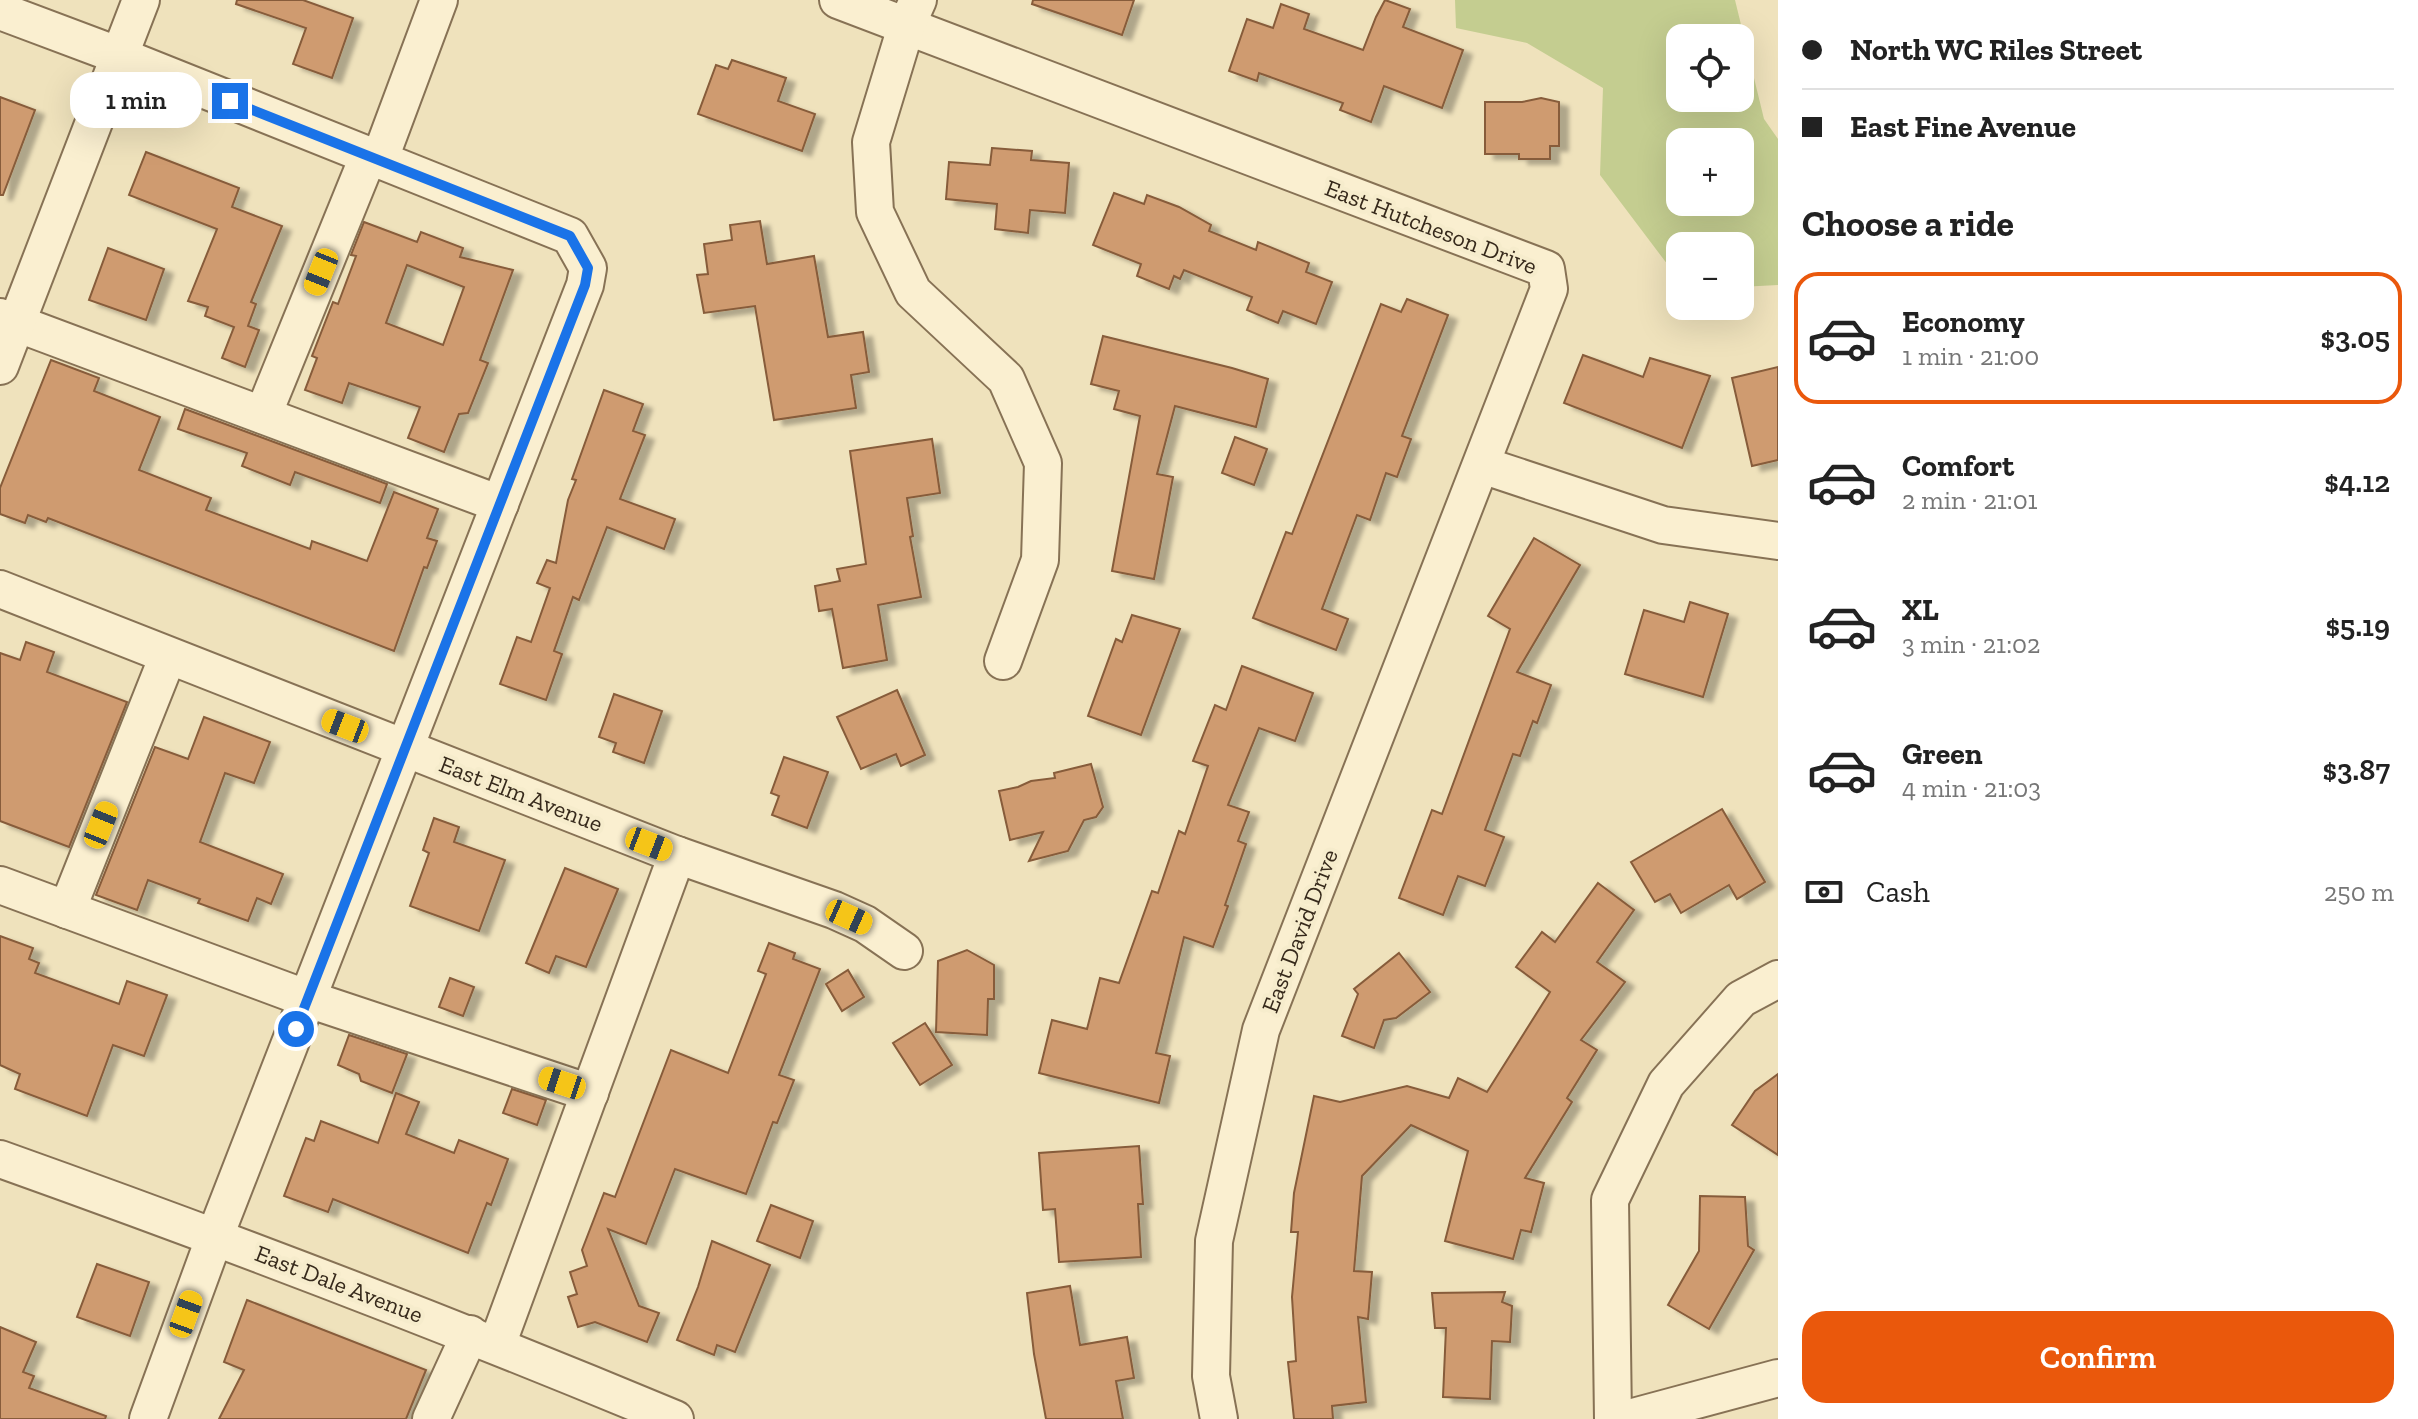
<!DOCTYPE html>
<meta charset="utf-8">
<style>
body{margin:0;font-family:"Zilla Slab",serif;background:#f6f6f6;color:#222;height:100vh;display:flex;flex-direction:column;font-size:30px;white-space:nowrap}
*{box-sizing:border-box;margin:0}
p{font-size:26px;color:#767676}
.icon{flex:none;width:44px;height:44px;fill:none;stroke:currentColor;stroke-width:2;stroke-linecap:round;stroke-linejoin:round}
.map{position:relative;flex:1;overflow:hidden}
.panel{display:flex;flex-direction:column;background:#fff;width:640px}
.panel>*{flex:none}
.guide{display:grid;align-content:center;height:176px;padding:0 24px;background:#fff}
.controls{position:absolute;left:1666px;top:24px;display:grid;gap:16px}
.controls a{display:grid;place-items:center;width:88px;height:88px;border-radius:16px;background:#fff;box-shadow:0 8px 32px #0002;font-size:40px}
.end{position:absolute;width:36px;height:36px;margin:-18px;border:10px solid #1a73e8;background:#fff;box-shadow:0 0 0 4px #fff}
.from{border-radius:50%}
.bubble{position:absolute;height:56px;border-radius:24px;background:#fff;box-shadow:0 8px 32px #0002;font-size:26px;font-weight:600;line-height:56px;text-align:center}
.car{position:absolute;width:24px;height:48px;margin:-24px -12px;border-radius:10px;box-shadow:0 0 6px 2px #0007;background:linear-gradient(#f5c518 24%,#345 0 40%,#f5c518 0 76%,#345 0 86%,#f5c518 0)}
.guide b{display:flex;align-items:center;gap:28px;height:76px;font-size:30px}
.guide b+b{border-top:2px solid #e0e0e0}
.guide i{width:20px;height:20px;background:#222}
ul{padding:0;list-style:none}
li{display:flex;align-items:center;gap:24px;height:132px;margin:0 16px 12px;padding:0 8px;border:4px solid transparent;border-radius:24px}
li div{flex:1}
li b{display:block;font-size:30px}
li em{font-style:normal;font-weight:600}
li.current{border-color:#ea580c}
li>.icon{width:72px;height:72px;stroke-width:1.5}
h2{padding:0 24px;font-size:36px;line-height:96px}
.pay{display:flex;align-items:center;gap:20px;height:88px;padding:0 24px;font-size:30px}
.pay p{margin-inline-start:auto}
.cta{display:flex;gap:16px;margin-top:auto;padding:16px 24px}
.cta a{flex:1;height:92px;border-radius:24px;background:#ea580c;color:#fff;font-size:32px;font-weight:600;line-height:92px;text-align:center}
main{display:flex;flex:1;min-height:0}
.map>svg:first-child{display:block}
</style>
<main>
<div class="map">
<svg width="1778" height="1419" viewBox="0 0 1778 1419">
<defs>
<filter id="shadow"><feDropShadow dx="9" dy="5" stdDeviation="2" flood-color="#0004"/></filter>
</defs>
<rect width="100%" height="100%" fill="#efe2bc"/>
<!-- green -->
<path fill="#c4cd90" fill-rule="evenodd" d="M1455,0H1735L1764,119L1778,139V285L1740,287V246H1680V281L1600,175L1603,88L1527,43L1456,28ZM1680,38H1740V98H1680ZM1680,142H1740V202H1680Z"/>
<!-- building -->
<g fill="#cf9b70" stroke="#875c3a" stroke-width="2" fill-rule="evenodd" filter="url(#shadow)">
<polygon points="237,0 303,0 353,18 332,78 293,64 306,28 236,4"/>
<polygon points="1033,0 1134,0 1122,35 1032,4"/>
<polygon points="1385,0 1410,9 1403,27 1463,50 1442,108 1384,86 1371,122 1340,110 1343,103 1259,73 1257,81 1229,71 1247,19 1273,28 1281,4 1309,14 1304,29 1363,50 1376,17"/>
<polygon points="732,60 786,78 778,101 815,114 802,151 698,114 716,65 728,69"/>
<polygon points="0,97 35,110 3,195 0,195"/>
<polygon points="1541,98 1559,102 1559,146 1550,146 1550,159 1519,159 1519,154 1485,154 1485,102 1522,102"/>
<polygon points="992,148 1032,151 1031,160 1069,163 1065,213 1030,210 1028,233 995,229 997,204 946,199 949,162 990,165"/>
<polygon points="146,152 239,188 232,207 282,226 251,302 256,304 248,326 259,330 245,367 222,358 234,327 205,316 208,307 188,301 217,229 129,195"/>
<polygon points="1114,193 1144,204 1147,195 1179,207 1211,225 1209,231 1256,250 1258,242 1309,263 1306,272 1332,282 1316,324 1283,311 1278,323 1247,310 1252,297 1184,270 1180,279 1174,276 1169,289 1137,276 1141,264 1093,245"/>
<polygon points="760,221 767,264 814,256 828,337 863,332 869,372 851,375 856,408 774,420 755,306 704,313 697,275 708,274 704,244 732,240 730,225"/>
<path d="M364,222L417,242L421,232L463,248L460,257L513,270L480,360L488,363L468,413L459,414L444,452L408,438L420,407L349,383L342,403L305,390L317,358L312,356L333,302L338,304L356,256L351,255ZM407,265L464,287L443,345L386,323Z"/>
<polygon points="108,248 164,269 146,320 89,300"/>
<polygon points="1407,299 1448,315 1402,436 1411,439 1397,477 1386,473 1370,520 1357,515 1322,609 1348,619 1336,650 1253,618 1286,532 1292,534 1381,304 1401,312"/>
<polygon points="1103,336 1232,368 1268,379 1256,427 1175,406 1157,474 1173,477 1154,579 1112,571 1140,416 1114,409 1119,391 1091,384"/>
<polygon points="1583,355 1643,377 1650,358 1710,376 1682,448 1564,403"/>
<polygon points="51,360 99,378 94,391 160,417 139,470 211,498 206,510 310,549 312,541 367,561 394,492 438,509 427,538 437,541 427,568 424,567 394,651 48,518 46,522 28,515 25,523 0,514 0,488"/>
<polygon points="1778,367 1778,460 1752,466 1732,378"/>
<polygon points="604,390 643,404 633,431 645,435 620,499 675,519 664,549 607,527 579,600 573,597 554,651 562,654 546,700 500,684 517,637 531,642 550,588 537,583 547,560 556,563 568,500 576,480 572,479"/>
<polygon points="185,409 387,484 380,503 295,472 290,485 242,466 247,453 178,429"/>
<polygon points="1235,437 1267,449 1254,485 1222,473"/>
<polygon points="932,439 940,493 907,498 913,536 910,537 921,597 878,605 887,660 843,668 832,609 819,611 815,586 840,581 837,569 866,564 850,451"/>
<polygon points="1534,538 1580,565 1517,672 1551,685 1537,723 1533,721 1520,756 1513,754 1485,830 1504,837 1485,886 1458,876 1443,915 1399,898 1432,810 1442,814 1510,629 1488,616"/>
<polygon points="1690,602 1728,614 1703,697 1625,674 1644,610 1684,622"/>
<polygon points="1132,615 1180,629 1141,735 1088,716 1116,639 1122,642"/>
<polygon points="26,642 54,652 47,672 127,702 69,847 0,821 0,653 20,660"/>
<polygon points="1242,666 1313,693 1295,741 1259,728 1228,805 1249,812 1238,841 1246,844 1225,905 1228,906 1213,947 1184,937 1156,1053 1170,1056 1159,1103 1039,1073 1052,1020 1087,1029 1100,978 1119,983 1152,891 1158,893 1179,831 1185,834 1208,766 1193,761 1215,705 1226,710"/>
<polygon points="897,690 925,755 901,766 896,754 861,769 837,717"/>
<polygon points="614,694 662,711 644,763 613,752 616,743 599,737"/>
<polygon points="204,717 270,742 254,783 225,773 200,842 283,874 271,904 257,898 248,921 198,903 200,899 148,880 137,910 96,895 155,747 188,759"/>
<polygon points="784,757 828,772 807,828 772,815 779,796 771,793"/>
<polygon points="1091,764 1103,807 1096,817 1084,820 1068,851 1029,861 1043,832 1010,840 999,791 1018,787 1031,781 1055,778 1054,773"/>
<polygon points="1722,809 1765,882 1737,899 1729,885 1681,913 1670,894 1655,902 1631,862"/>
<polygon points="434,818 459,827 454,842 505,860 479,931 410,906 429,853 423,850"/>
<polygon points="565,868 618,889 586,967 556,956 549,973 526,963"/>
<polygon points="1598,883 1634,910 1597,962 1625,982 1581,1040 1597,1050 1567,1098 1572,1102 1525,1178 1544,1183 1531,1232 1521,1230 1513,1259 1445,1241 1468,1151 1411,1125 1362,1176 1354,1271 1372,1272 1368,1319 1358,1317 1366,1402 1332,1406 1333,1419 1294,1419 1288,1362 1296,1361 1292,1297 1298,1232 1291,1232 1294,1193 1314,1096 1340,1102 1407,1086 1449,1098 1458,1078 1487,1092 1550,992 1516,967 1542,932 1555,942"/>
<polygon points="0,936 33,948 29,959 39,963 35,973 119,1004 127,981 167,995 144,1056 113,1045 87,1116 15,1089 20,1074 0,1065"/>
<polygon points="769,943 795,953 793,959 820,969 779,1075 794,1080 777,1123 773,1122 746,1194 675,1169 646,1244 608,1229 639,1306 659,1313 647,1342 595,1322 578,1327 568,1297 577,1294 570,1272 587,1266 582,1250 604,1193 615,1197 671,1050 728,1073 766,974 758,971"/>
<polygon points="967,950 994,965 994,999 988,999 987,1035 936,1032 938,961"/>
<polygon points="1399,953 1430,992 1396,1018 1384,1020 1374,1048 1342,1036 1358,994 1354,989"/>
<polygon points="848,970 864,997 842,1011 826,984"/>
<polygon points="450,978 474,987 463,1016 439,1007"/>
<polygon points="925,1023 952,1065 920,1085 893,1043"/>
<polygon points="349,1035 407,1054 392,1093 361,1081 359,1074 338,1065"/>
<polygon points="1778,1074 1778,1155 1732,1125 1755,1091"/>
<polygon points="512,1089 546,1100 537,1125 503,1113"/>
<polygon points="396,1093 419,1102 406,1134 454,1153 459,1140 508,1159 491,1205 487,1203 468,1253 333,1199 328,1212 284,1196 306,1138 314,1141 321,1121 378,1143"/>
<polygon points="1139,1146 1143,1204 1138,1204 1141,1257 1059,1262 1055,1209 1043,1210 1039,1153"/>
<polygon points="1700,1196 1745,1197 1748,1246 1754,1250 1709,1329 1668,1305 1699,1251"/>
<polygon points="771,1205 813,1221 800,1258 757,1241"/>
<polygon points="712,1241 770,1265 735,1352 717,1345 714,1355 677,1340 698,1287"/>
<polygon points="97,1264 149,1282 130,1336 77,1317"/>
<polygon points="1070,1286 1080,1345 1127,1337 1134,1378 1116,1381 1123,1419 1046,1419 1034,1354 1027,1293"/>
<polygon points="1505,1292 1502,1302 1512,1306 1510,1342 1492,1341 1490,1399 1443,1397 1446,1328 1435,1328 1432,1293"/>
<polygon points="247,1300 426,1370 406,1419 219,1419 244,1370 224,1362"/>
<polygon points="0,1327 36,1342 23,1372 34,1376 29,1388 106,1416 105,1419 0,1419"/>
</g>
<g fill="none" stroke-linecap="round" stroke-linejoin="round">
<!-- minor casing -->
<g stroke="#877255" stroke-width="40">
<g id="minor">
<polyline points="838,0 1546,269 1549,289 1261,1030 1214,1241 1211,1376 1219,1419"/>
<polyline points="918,0 906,27 871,142 875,212 913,292 1006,379 1043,463 1040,560 1003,661"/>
<polyline points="0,11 120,56 570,236 588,268 585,285 215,1236 148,1419"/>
<polyline points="379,161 439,0"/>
<polyline points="0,317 500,504"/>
<polyline points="0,366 141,0"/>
<polyline points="263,415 368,157"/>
<polyline points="1482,465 1663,525 1778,541"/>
<polyline points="0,589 677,855 834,910 865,924 904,951"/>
<polyline points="0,885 308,999 590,1093"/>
<polyline points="67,910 168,656"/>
<path d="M0,1159C227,1240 452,1326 675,1419"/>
<polyline points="497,1345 677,855"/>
<polyline points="431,1419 470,1334"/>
<polyline points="1613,1419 1610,1200 1666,1084 1741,999 1778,979"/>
<polyline points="1626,1419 1778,1378"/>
</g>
</g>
<!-- minor -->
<use href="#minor" stroke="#faefd0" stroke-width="36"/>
</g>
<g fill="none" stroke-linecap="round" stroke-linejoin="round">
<!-- route -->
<polyline stroke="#1a73e8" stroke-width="10" points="230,101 570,236 588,268 585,285 296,1029"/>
</g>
<g text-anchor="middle" stroke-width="8" stroke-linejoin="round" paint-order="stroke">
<!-- street labels -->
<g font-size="24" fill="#36291b" stroke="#f6eccc">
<text transform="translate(1431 227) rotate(21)" y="8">East Hutcheson Drive</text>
<text transform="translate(521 794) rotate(21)" y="8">East Elm Avenue</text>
<text transform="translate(1300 931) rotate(-69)" y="8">East David Drive</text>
<text transform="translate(339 1284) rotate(21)" y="8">East Dale Avenue</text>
</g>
</g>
</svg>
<div class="controls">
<a><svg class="icon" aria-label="locate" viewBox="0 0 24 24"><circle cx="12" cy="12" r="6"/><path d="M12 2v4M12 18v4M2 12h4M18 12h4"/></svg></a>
<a>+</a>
<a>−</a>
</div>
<i class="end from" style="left:296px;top:1029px"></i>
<i class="end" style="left:230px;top:101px"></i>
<div class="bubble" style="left:70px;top:72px;width:132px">1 min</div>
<i class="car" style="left:321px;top:272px;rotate:202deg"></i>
<i class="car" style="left:345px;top:726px;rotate:291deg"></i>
<i class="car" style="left:101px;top:825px;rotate:22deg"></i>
<i class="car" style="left:649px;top:844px;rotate:111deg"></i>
<i class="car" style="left:849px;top:917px;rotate:114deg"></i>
<i class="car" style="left:562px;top:1083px;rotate:288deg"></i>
<i class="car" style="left:186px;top:1314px;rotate:20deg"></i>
</div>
<section class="panel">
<div class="guide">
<b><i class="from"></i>North WC Riles Street</b>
<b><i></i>East Fine Avenue</b>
</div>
<h2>Choose a ride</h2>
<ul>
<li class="current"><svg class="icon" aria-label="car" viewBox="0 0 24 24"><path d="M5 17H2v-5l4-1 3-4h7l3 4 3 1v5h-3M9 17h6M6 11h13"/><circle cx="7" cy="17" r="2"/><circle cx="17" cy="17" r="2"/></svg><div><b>Economy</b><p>1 min · 21:00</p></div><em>$3.05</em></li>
<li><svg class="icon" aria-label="car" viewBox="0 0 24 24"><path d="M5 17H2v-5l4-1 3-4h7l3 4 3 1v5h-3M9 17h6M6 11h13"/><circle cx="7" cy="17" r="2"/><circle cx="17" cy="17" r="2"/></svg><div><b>Comfort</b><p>2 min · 21:01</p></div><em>$4.12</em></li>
<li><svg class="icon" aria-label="car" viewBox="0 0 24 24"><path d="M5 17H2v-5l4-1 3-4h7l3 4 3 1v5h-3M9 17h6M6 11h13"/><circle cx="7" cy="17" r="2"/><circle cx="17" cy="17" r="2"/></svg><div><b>XL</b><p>3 min · 21:02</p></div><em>$5.19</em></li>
<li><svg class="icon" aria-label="car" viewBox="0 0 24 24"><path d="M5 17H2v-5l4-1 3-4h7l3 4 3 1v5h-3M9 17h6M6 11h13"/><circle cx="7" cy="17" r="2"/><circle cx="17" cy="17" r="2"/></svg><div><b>Green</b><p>4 min · 21:03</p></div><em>$3.87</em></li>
</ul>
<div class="pay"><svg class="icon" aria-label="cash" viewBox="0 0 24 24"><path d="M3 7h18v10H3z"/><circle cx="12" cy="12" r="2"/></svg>Cash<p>250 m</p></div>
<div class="cta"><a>Confirm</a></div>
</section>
</main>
